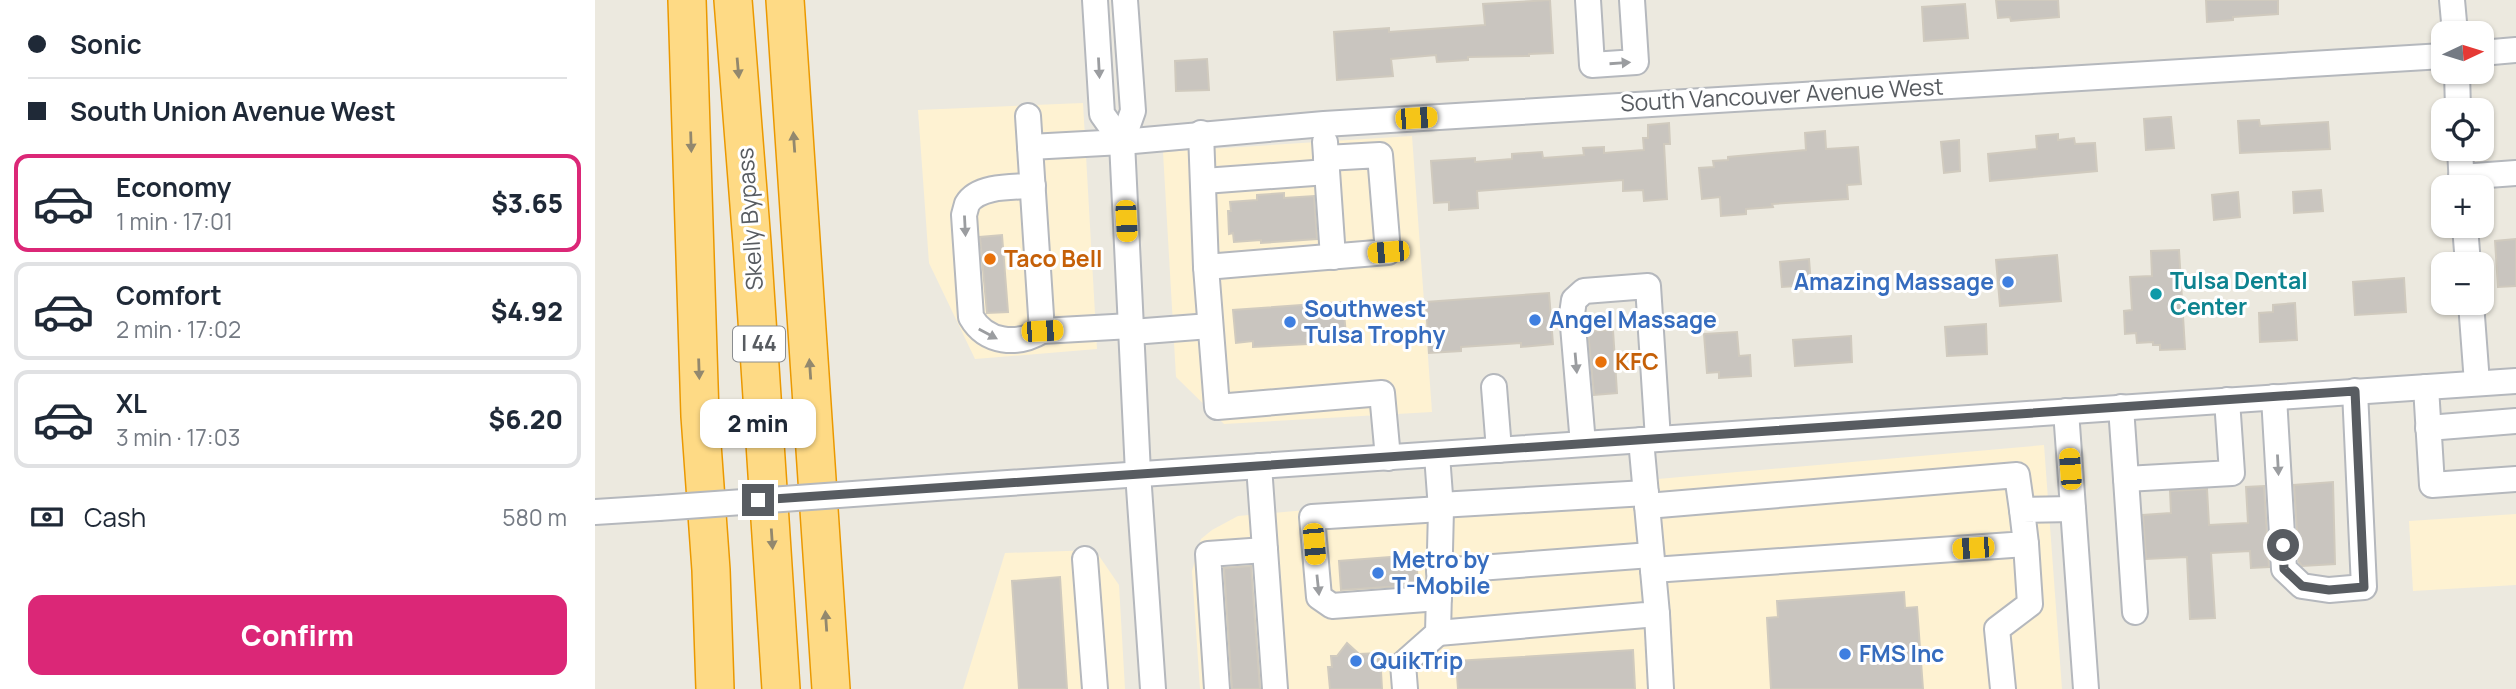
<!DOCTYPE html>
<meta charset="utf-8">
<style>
body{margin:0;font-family:Manrope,sans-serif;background:#f6f6f7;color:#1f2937;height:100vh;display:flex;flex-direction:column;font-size:26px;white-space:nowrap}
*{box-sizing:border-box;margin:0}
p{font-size:23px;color:#747a83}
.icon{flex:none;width:38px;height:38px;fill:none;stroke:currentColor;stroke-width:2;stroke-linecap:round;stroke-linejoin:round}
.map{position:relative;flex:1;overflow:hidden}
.side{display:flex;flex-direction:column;background:#fff;width:595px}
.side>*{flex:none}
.banner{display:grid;align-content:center;height:154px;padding:0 28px;background:#fff}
.needle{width:46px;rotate:86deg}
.buttons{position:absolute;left:1836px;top:21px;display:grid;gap:14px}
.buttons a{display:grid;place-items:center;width:63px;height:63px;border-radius:14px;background:#fff;box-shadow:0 2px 5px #0004;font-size:35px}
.end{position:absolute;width:32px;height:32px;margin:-16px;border:9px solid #585c61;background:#fff;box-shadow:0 0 0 4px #fff}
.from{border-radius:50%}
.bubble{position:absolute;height:49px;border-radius:14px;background:#fff;box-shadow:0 2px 5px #0004;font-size:23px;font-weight:800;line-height:49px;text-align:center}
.car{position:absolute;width:21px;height:42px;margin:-21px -10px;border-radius:9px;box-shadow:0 0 5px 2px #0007;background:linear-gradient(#f5c518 24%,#345 0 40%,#f5c518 0 76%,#345 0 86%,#f5c518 0)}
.banner b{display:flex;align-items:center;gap:24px;height:66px;font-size:26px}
.banner b+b{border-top:2px solid #e0e1e3}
.banner i{width:18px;height:18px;background:#1f2937}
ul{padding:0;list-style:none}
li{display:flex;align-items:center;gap:21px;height:98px;margin:0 14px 10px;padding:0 14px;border:4px solid #e0e1e3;border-radius:14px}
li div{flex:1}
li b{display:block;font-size:26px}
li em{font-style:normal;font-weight:800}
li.selected{border-color:#db2777}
li>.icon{width:63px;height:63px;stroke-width:1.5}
.pay{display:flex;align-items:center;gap:18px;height:77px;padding:0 28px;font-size:26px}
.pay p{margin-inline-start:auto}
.button{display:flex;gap:14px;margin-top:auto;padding:14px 28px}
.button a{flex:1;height:80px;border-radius:14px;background:#db2777;color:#fff;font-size:28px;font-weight:800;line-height:80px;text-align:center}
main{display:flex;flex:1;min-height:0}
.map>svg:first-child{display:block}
</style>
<main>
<section class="side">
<div class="banner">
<b><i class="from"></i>Sonic</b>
<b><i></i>South Union Avenue West</b>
</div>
<ul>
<li class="selected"><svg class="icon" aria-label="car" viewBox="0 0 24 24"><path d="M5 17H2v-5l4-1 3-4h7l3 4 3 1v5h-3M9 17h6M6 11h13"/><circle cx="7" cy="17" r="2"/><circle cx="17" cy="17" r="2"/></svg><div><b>Economy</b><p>1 min · 17:01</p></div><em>$3.65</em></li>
<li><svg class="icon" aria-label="car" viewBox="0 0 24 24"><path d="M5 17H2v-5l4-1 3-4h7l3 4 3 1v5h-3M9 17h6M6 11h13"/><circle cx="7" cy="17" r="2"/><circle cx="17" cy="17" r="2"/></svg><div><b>Comfort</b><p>2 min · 17:02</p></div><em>$4.92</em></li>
<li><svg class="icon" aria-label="car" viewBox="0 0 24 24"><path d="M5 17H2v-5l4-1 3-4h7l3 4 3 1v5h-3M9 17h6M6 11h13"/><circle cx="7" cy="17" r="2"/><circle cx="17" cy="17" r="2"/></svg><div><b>XL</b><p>3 min · 17:03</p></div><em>$6.20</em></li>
</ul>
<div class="pay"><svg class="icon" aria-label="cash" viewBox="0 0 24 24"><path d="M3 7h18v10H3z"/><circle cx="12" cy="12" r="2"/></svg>Cash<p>580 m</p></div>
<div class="button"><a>Confirm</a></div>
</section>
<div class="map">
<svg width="1921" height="689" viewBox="0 0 1921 689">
<rect width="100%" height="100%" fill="#ece9df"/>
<!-- commercial -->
<g fill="#fef2d2">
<polygon points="488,103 502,349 380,359 334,263 323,110"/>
<polygon points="817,136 837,412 629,424 581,377 568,152"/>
<polygon points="1449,445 1467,689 605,689 597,571 606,539 617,530 643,516"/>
<polygon points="1921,514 1921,585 1818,591 1814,521"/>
<polygon points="500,550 524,585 530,689 368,689 410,553"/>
</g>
<!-- building -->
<g fill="#c9c5bf" stroke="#d0cabe" stroke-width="2">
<polygon points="955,0 958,53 934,54 934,56 873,57 873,60 842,62 841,55 796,59 798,76 742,80 739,32 794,28 794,32 890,25 888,4"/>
<polygon points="1401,0 1463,0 1464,17 1416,21 1415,17 1403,18"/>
<polygon points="1611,0 1683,0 1683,14 1638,17 1638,20 1612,22"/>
<polygon points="1370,4 1373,38 1329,41 1327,7"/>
<polygon points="612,59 614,90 581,91 580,61"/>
<polygon points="1574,117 1576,117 1579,148 1551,150 1549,119"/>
<polygon points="1664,120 1665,126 1733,122 1735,149 1645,153 1643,121"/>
<polygon points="1074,123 1075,144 1069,144 1072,199 1049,201 1048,190 1028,191 1028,180 882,191 883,208 854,210 854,202 839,203 836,161 880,158 880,162 917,159 917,154 947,152 948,158 989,155 988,148 1009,147 1009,153 1049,150 1048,138 1053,138 1053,125"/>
<polygon points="1230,131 1231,149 1263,147 1266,184 1252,185 1253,199 1177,204 1178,207 1151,209 1151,214 1126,216 1125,197 1107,199 1104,168 1119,167 1118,161 1133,160 1133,157 1211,150 1210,133"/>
<polygon points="1463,134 1463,140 1479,138 1480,144 1500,143 1502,171 1395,181 1393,154 1442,149 1441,136"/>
<polygon points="1364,140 1365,171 1349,173 1346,142"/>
<polygon points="1726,190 1728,211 1699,213 1698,192"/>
<polygon points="1643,192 1645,217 1619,220 1617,195"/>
<polygon points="689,193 689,198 719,196 722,239 666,243 666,240 639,242 638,233 634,234 633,211 636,211 635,202 662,200 662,195"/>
<polygon points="407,235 413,312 392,313 385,237"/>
<polygon points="1921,239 1921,286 1903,287 1900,241"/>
<polygon points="1584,250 1590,349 1565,350 1565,345 1558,345 1558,342 1542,343 1541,333 1530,334 1529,311 1537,310 1535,277 1557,276 1556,251"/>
<polygon points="1462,255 1466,301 1405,306 1401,260"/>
<polygon points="1214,259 1216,285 1187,287 1185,262"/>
<polygon points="1809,278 1811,312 1760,315 1758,282"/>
<polygon points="954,293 958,344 926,347 926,343 866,347 866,351 834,353 831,302"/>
<polygon points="748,302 751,335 711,338 712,344 658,347 658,341 641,343 638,310"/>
<polygon points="1700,303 1702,340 1665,342 1664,313 1678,312 1678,305"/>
<polygon points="1391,324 1392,354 1352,356 1350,327"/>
<polygon points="1018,330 1022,393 999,395 993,331"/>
<polygon points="1142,332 1144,356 1155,355 1156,376 1124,378 1124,372 1112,373 1109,334"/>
<polygon points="1256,336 1257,362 1200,366 1198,340"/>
<polygon points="1738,482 1740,564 1707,566 1704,562 1699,485"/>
<polygon points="1669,486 1674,567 1656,568 1655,551 1616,553 1620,618 1595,619 1592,557 1551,559 1548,515 1576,513 1575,491 1612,489 1614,525 1653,523 1651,487"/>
<polygon points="821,555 823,585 746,590 744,561"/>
<polygon points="656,566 665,689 637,689 629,568"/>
<polygon points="465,577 472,689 424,689 417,581"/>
<polygon points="1309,592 1310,608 1322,607 1328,689 1176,689 1172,618 1183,617 1182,601"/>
<polygon points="752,643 764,654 785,653 787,689 735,689 733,667 737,667 736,656 742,656"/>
<polygon points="1038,650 1040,689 863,689 861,661"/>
</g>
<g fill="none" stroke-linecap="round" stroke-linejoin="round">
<!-- minor casing -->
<g stroke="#b5b8bd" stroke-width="28">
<g id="minor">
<polyline points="500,0 507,114 527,142"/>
<polyline points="530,0 538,111 527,142 543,473 558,689"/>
<polyline points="993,0 997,65 1041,62 1037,0"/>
<polyline points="1857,0 1860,33"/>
<polyline points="1886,53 1921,50"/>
<polyline points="1862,72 1863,110"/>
<polyline points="433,116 447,331"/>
<polyline points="606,133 611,267 793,252 785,155 731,158"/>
<polyline points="730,142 738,257"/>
<polyline points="435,147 527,142 729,124 1848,56"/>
<polyline points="1865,149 1867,187"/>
<polyline points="1866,177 1921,173"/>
<polyline points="609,181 732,172"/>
<path d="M438,186C419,187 383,185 372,204C372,204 369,215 369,215L376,317C391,343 422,346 447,331L536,326"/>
<polyline points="1870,226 1873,264"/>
<polyline points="611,267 622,407 787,393 793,458"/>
<polyline points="1876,303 1882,383"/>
<polyline points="537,332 615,326"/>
<polyline points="899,387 904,450"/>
<polyline points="1831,387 1837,485 1921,479"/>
<polyline points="1679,397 1689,569 1707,586 1734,590 1769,587 1760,391"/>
<polyline points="1526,407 1531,479 1637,473 1632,400"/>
<polyline points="1471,411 1491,689"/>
<polyline points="1833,428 1921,421"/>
<polyline points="988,444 977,314 979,300 989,291 1053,286 1063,439"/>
<polyline points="664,466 680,689"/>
<polyline points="1531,479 1540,612"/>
<polyline points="355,487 1921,381"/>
<polyline points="845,505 1051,493"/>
<polyline points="1052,506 1422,475 1427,510"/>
<polyline points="0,512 64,508"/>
<polyline points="490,559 500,689"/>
<polyline points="1058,570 1431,544 1427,510 1478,509"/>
<polyline points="844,571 1056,555"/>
<polyline points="844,598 737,606 724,597 717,517 846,509"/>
<polyline points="1062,614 1066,689"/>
<polyline points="843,633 1062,614 1046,440"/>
<polyline points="622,689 613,554 670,550"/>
<polyline points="810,689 808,664 843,633 846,509 842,455"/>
<polyline points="1408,689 1402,629 1435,604 1431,544"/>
</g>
</g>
<!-- highway casing -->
<g stroke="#eb9900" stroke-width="40">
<g id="highway">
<polyline points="92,0 105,416 116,570 120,689"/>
<polyline points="138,0 157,243 186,689"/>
<polyline points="190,0 236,689"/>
</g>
</g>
<!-- minor -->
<use href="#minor" stroke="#fff" stroke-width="24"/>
<!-- highway -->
<use href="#highway" stroke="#feda85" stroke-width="37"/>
<!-- minor-bridge casing -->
<g stroke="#b5b8bd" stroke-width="28" stroke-linecap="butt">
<polyline id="minor-bridge" points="64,508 355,487"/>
</g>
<!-- minor-bridge -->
<use href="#minor-bridge" stroke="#fff" stroke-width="24"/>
</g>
<!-- one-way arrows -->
<defs><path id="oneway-solid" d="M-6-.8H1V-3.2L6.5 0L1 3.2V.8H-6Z" transform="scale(1.75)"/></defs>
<g fill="#9b9da0">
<use href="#oneway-solid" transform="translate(1025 63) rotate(-4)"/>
<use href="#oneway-solid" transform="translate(504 68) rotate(87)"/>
<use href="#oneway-solid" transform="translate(370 226) rotate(87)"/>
<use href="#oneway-solid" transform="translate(393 334) rotate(28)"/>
<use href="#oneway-solid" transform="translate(981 363) rotate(85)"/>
<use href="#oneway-solid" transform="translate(1683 465) rotate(87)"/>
<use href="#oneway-solid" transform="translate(723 585) rotate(84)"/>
</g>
<g fill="#92886e">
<use href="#oneway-solid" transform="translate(143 68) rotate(85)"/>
<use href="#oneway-solid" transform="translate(96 142) rotate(88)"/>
<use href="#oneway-solid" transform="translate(199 142) rotate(-94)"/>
<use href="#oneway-solid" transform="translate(104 369) rotate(88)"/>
<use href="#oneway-solid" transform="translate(215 369) rotate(-94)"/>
<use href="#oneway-solid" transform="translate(177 539) rotate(86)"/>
<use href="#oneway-solid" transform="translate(231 621) rotate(-94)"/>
</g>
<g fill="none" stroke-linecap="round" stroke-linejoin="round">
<!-- route -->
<polyline stroke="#585c61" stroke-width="9" points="163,500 1760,391 1769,587 1734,590 1707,586 1689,569 1688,545"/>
</g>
<!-- markers -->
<g fill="#e8710a" stroke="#fff" stroke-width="2.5">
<circle cx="395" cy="259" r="7"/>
<circle cx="1006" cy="362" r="7"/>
</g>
<g fill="#3f7fe0" stroke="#fff" stroke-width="2.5">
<circle cx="1413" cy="282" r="7"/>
<circle cx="940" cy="320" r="7"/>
<circle cx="695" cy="322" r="7"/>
<circle cx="783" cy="573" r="7"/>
<circle cx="1250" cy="654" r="7"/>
<circle cx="761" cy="661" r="7"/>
</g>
<circle fill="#0f9aa8" stroke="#fff" stroke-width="2.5" cx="1561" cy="294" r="7"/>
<g text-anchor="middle" stroke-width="6" stroke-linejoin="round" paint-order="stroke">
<!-- shield labels -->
<rect fill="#fff" stroke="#8a8d90" stroke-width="2" x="138" y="326.5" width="52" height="35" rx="5"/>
<g font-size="21" font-weight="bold" fill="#585c61">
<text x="164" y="351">I 44</text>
</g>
<!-- street labels -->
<g font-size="23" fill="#585c61" stroke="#fff">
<text transform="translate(1187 95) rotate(-3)" y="8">South Vancouver Avenue West</text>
<text transform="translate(155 219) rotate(-94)" y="8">Skelly Bypass</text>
</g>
<!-- food labels -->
<g font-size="23" font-weight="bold" fill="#c56008" stroke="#fff" text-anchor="start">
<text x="409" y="267">Taco Bell</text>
<text x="1020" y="370">KFC</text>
</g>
<!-- culture labels -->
<g font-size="23" font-weight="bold" fill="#0d838f" stroke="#fff" text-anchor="start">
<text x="1575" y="289">Tulsa Dental<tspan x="1575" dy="26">Center</tspan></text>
</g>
<!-- shop labels -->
<g font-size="23" font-weight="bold" fill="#366cbe" stroke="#fff" text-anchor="start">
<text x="1399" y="290" text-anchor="end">Amazing Massage</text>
<text x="709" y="317">Southwest<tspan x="709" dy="26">Tulsa Trophy</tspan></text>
<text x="954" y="328">Angel Massage</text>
<text x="797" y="568">Metro by<tspan x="797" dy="26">T-Mobile</tspan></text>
<text x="1264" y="662">FMS Inc</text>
<text x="775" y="669">QuikTrip</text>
</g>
</g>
</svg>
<div class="buttons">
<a><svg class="needle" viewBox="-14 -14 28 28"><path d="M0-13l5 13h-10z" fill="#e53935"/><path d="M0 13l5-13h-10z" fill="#747a83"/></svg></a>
<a><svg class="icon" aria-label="locate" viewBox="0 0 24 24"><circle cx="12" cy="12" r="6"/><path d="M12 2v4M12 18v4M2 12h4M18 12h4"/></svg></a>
<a>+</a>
<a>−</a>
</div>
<i class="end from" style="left:1688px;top:545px"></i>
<i class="end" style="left:163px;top:500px"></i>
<div class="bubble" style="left:105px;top:399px;width:116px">2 min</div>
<i class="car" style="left:821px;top:118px;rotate:86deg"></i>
<i class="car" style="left:531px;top:221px;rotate:177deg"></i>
<i class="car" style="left:793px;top:252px;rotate:265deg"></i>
<i class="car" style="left:447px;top:331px;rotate:87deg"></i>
<i class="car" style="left:1475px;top:469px;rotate:356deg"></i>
<i class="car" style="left:719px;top:544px;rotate:175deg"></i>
<i class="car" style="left:1378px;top:548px;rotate:266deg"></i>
</div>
</main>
